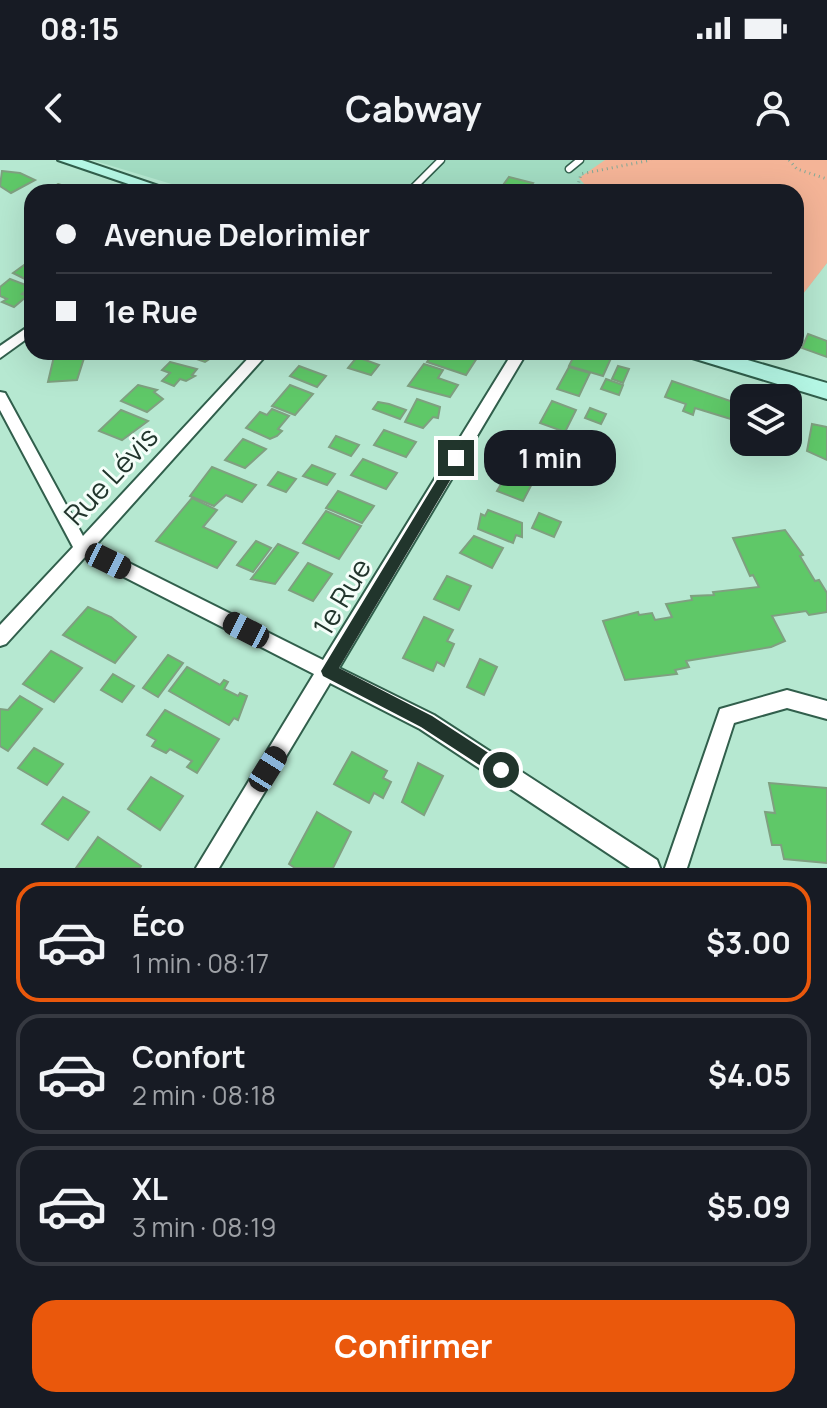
<!DOCTYPE html>
<html lang="fr">
<meta charset="utf-8">
<style>
body{margin:0;font-family:Manrope,sans-serif;background:#242831;color:#f1f3f6;height:100vh;display:flex;flex-direction:column;font-size:30px;white-space:nowrap}
*{box-sizing:border-box;margin:0}
p{font-size:26px;color:#9ea1a6}
.icon{flex:none;width:44px;height:44px;fill:none;stroke:currentColor;stroke-width:2;stroke-linecap:round;stroke-linejoin:round}
.map{position:relative;height:708px;overflow:hidden}
.side{display:flex;flex-direction:column;background:#171b24;flex:1}
.side>*{flex:none}
.banner{position:absolute;left:24px;top:24px;width:780px;height:176px;border-radius:24px;box-shadow:0 8px 32px #0002;display:grid;align-content:center;height:176px;padding:0 32px;background:#171b24}
.tools{position:absolute;left:730px;top:224px;display:grid;gap:16px}
.tools a{display:grid;place-items:center;width:72px;height:72px;border-radius:16px;background:#171b24;box-shadow:0 8px 32px #0002;font-size:40px}
.end{position:absolute;width:36px;height:36px;margin:-18px;border:10px solid #21352c;background:#fff;box-shadow:0 0 0 4px #fff}
.from{border-radius:50%}
.bubble{position:absolute;height:56px;border-radius:24px;background:#171b24;box-shadow:0 8px 32px #0002;font-size:26px;font-weight:700;line-height:56px;text-align:center}
.car{position:absolute;width:24px;height:48px;margin:-24px -12px;border-radius:10px;box-shadow:0 0 6px 2px #0007;background:linear-gradient(#222 24%,#8ab4d8 0 40%,#222 0 76%,#8ab4d8 0 86%,#222 0)}
.banner b{display:flex;align-items:center;gap:28px;height:76px;font-size:30px}
.banner b+b{border-top:2px solid #363941}
.banner i{width:20px;height:20px;background:#f1f3f6}
ul{padding:14px 0 0;list-style:none}
li{display:flex;align-items:center;gap:24px;height:120px;margin:0 16px 12px;padding:0 16px;border:4px solid #363941;border-radius:24px}
li div{flex:1}
li b{display:block;font-size:30px}
li em{font-style:normal;font-weight:700}
li.selected{border-color:#ea580c}
li>.icon{width:72px;height:72px;stroke-width:1.5}
.action{display:flex;gap:16px;margin-top:auto;padding:16px 32px}
.action a{flex:1;height:92px;border-radius:24px;background:#ea580c;color:#fff;font-size:32px;font-weight:700;line-height:92px;text-align:center}
.status{display:flex;justify-content:space-between;align-items:center;height:56px;padding:0 40px;background:#171b24;direction:ltr}
.status svg{height:22px;fill:currentColor}
header{display:flex;justify-content:space-between;align-items:center;height:104px;padding:0 32px;background:#171b24;font-size:36px;font-weight:700}
.map>svg:first-child{display:block}
</style>
<div class="status"><b>08:15</b><svg viewBox="0 0 49 12"><path d="M0 12V9h3v3zM5 12V6h3v6zM10 12V3h3v9zM15 12V0h3v12zM26 1h20v11H26zM47 4h2v5h-2z"/></svg></div>
<header><svg class="icon" aria-label="back" viewBox="0 0 24 24"><path d="M15 5l-7 7 7 7"/></svg>Cabway<svg class="icon" aria-label="person" viewBox="0 0 24 24"><circle cx="12" cy="8" r="4"/><path d="M4 21q1-7 8-7t8 7"/></svg></header>
<div class="map">
<svg width="827" height="708" viewBox="0 0 827 708">
<rect width="100%" height="100%" fill="#b6e8d1"/>
<!-- built -->
<polygon fill="#a2dcc2" points="92,0 827,0 827,103 796,143 796,32 198,32"/>
<!-- green -->
<polygon fill="#f4b497" points="605,0 827,0 827,103 796,143 796,32 591,32 579,18"/>
<!-- building -->
<g fill="#5fc868" stroke="#7fa080" stroke-width="2">
<polygon points="2,11 20,13 35,20 11,33 0,26"/>
<polygon points="509,17 533,23 526,32 498,32"/>
<polygon points="58,24 83,32 45,32"/>
<polygon points="24,105 32,107 32,116 27,120 13,113"/>
<polygon points="10,119 31,127 22,134 27,136 14,147 2,142 7,139 0,136 0,127"/>
<polygon points="808,174 827,181 827,197 802,188"/>
<polygon points="55,192 86,192 77,220 48,222"/>
<polygon points="192,192 214,192 217,194 205,202 188,196"/>
<polygon points="434,192 458,192 477,198 466,215 427,202"/>
<polygon points="576,192 601,192 612,196 603,216 569,206"/>
<polygon points="357,197 379,205 371,215 348,208"/>
<polygon points="170,202 197,209 192,215 195,216 186,221 180,219 174,226 162,221 170,213 162,210"/>
<polygon points="424,204 443,210 438,218 458,225 450,237 408,226"/>
<polygon points="299,206 326,216 317,227 290,216"/>
<polygon points="618,206 629,209 623,223 612,219"/>
<polygon points="569,207 590,213 579,236 557,229"/>
<polygon points="606,219 623,225 619,235 601,229"/>
<polygon points="672,221 736,243 744,242 742,272 732,268 734,260 695,248 693,255 683,251 686,244 665,237"/>
<polygon points="138,225 157,230 154,232 163,239 147,252 121,241"/>
<polygon points="290,225 313,234 295,255 272,246"/>
<polygon points="417,239 440,247 438,258 433,257 423,268 405,262"/>
<polygon points="552,241 576,250 565,272 540,263"/>
<polygon points="378,242 389,244 406,250 400,259 373,249"/>
<polygon points="590,248 606,254 601,264 585,258"/>
<polygon points="272,249 289,256 278,269 282,271 277,276 270,279 246,268 260,252 267,255"/>
<polygon points="121,250 148,261 122,280 99,271"/>
<polygon points="812,264 827,267 827,300 807,291"/>
<polygon points="384,270 416,282 406,297 374,285"/>
<polygon points="529,273 551,281 540,304 517,295"/>
<polygon points="336,276 359,285 351,296 329,287"/>
<polygon points="564,277 590,287 582,302 556,292"/>
<polygon points="243,279 266,289 245,308 225,300"/>
<polygon points="363,299 397,313 386,329 351,315"/>
<polygon points="312,305 335,314 327,325 303,316"/>
<polygon points="212,307 256,325 242,342 226,335 214,346 190,336"/>
<polygon points="511,307 536,316 523,341 497,331"/>
<polygon points="278,312 296,319 286,332 268,325"/>
<polygon points="338,331 374,346 362,363 326,348"/>
<polygon points="192,338 217,350 203,367 236,382 217,408 156,381"/>
<polygon points="488,350 522,363 522,377 516,375 513,383 478,369 481,354 485,356"/>
<polygon points="326,351 361,366 339,399 303,383"/>
<polygon points="539,353 561,362 554,377 532,368"/>
<polygon points="785,370 803,395 800,396 815,421 819,420 827,433 827,452 809,455 806,451 772,456 785,481 771,487 686,501 689,507 675,510 677,514 625,520 603,461 638,452 639,455 652,453 655,460 672,457 666,444 692,440 691,436 714,435 713,432 759,427 753,415 750,416 733,378"/>
<polygon points="474,376 503,388 492,408 460,393"/>
<polygon points="256,381 271,388 253,412 237,405"/>
<polygon points="278,384 298,393 275,424 251,419"/>
<polygon points="308,403 332,414 313,441 289,430"/>
<polygon points="447,416 471,426 459,450 434,439"/>
<polygon points="88,447 111,457 136,477 115,503 63,475"/>
<polygon points="424,457 453,470 447,481 454,484 444,506 437,502 433,511 403,498"/>
<polygon points="51,491 82,508 54,542 23,524"/>
<polygon points="168,495 183,503 158,537 143,528"/>
<polygon points="480,499 497,507 484,535 467,527"/>
<polygon points="187,507 220,525 224,520 228,522 224,529 238,536 240,533 247,536 238,560 234,558 229,565 169,531"/>
<polygon points="113,514 134,526 122,542 101,530"/>
<polygon points="20,536 42,549 8,591 0,586 0,549 8,550"/>
<polygon points="165,550 219,579 197,613 187,607 192,601 170,589 166,593 152,586 156,580 147,575"/>
<polygon points="34,588 63,604 47,625 18,608"/>
<polygon points="352,592 387,611 383,618 391,622 383,638 374,633 369,643 334,624"/>
<polygon points="418,603 443,616 424,655 402,642"/>
<polygon points="151,617 183,636 160,670 128,649"/>
<polygon points="769,623 827,628 827,703 784,699 781,685 772,685 765,652 775,653"/>
<polygon points="63,637 89,652 68,680 42,664"/>
<polygon points="317,652 351,672 333,708 295,708 289,704"/>
<polygon points="98,677 141,706 140,708 76,708"/>
</g>
<g fill="none" stroke-linecap="round" stroke-linejoin="round">
<!-- lane casing -->
<g stroke="#315f4c" stroke-width="9">
<g id="lane">
<polyline points="569,9 580,0"/>
<polyline points="409,32 441,0"/>
</g>
</g>
<!-- street casing -->
<g stroke="#315f4c" stroke-width="4">
<g id="street">
<polygon points="32,164 32,175 0,198 0,186"/>
<polygon points="254,192 269,192 95,386 323,500 513,192 527,192 339,508 434,555 657,700 660,708 630,708 420,569 330,523 219,708 196,708 314,514 85,397 6,484 0,486 0,465 73,387 0,250 0,232 5,233 83,376"/>
<polygon points="787,530 827,541 827,559 787,548 734,563 687,708 665,708 720,549"/>
</g>
</g>
<!-- secondary casing -->
<g stroke="#315f4c" stroke-width="4">
<g id="secondary">
<polygon points="58,0 82,0 176,32 152,32"/>
<polygon points="686,192 720,192 827,223 827,239 689,197"/>
</g>
</g>
<!-- path -->
<g stroke="#80a896" stroke-width="3" stroke-dasharray="1 4" stroke-linecap="butt">
<polyline points="789,0 797,9 827,19"/>
<polyline points="576,32 581,14 651,0"/>
</g>
<!-- lane -->
<use href="#lane" stroke="#fff" stroke-width="6"/>
<!-- street -->
<use href="#street" fill="#fff" fill-rule="evenodd"/>
<!-- secondary -->
<use href="#secondary" fill="#b5f7e5" fill-rule="evenodd"/>
</g>
<!-- route -->
<polygon fill="#21352c" points="456,293 461,295 461,302 339,508 432,556 507,605 509,610 501,619 421,567 323,516 321,511 452,295"/>
<g text-anchor="middle" stroke-width="6" stroke-linejoin="round" paint-order="stroke">
<!-- street labels -->
<g font-size="28" fill="#21352c" stroke="#f4fef9">
<text transform="translate(111 316) rotate(-47)" y="10">Rue Lévis</text>
<text transform="translate(342 437) rotate(-59)" y="10">1e Rue</text>
</g>
</g>
</svg>
<div class="tools">
<a><svg class="icon" aria-label="layers" viewBox="0 0 24 24"><path d="M12 4l9 5-9 5-9-5zM3 14l9 5 9-5"/></svg></a>
</div>
<i class="end from" style="left:501px;top:610px"></i>
<i class="end" style="left:456px;top:298px"></i>
<div class="bubble" style="left:484px;top:270px;width:132px">1 min</div>
<i class="car" style="left:108px;top:401px;rotate:116deg"></i>
<i class="car" style="left:246px;top:470px;rotate:297deg"></i>
<i class="car" style="left:268px;top:609px;rotate:32deg"></i>
<div class="banner">
<b><i class="from"></i>Avenue Delorimier</b>
<b><i></i>1e Rue</b>
</div>
</div>
<section class="side">
<ul>
<li class="selected"><svg class="icon" aria-label="car" viewBox="0 0 24 24"><path d="M5 17H2v-5l4-1 3-4h7l3 4 3 1v5h-3M9 17h6M6 11h13"/><circle cx="7" cy="17" r="2"/><circle cx="17" cy="17" r="2"/></svg><div><b>Éco</b><p>1 min · 08:17</p></div><em>$3.00</em></li>
<li><svg class="icon" aria-label="car" viewBox="0 0 24 24"><path d="M5 17H2v-5l4-1 3-4h7l3 4 3 1v5h-3M9 17h6M6 11h13"/><circle cx="7" cy="17" r="2"/><circle cx="17" cy="17" r="2"/></svg><div><b>Confort</b><p>2 min · 08:18</p></div><em>$4.05</em></li>
<li><svg class="icon" aria-label="car" viewBox="0 0 24 24"><path d="M5 17H2v-5l4-1 3-4h7l3 4 3 1v5h-3M9 17h6M6 11h13"/><circle cx="7" cy="17" r="2"/><circle cx="17" cy="17" r="2"/></svg><div><b>XL</b><p>3 min · 08:19</p></div><em>$5.09</em></li>
</ul>
<div class="action"><a>Confirmer</a></div>
</section>
